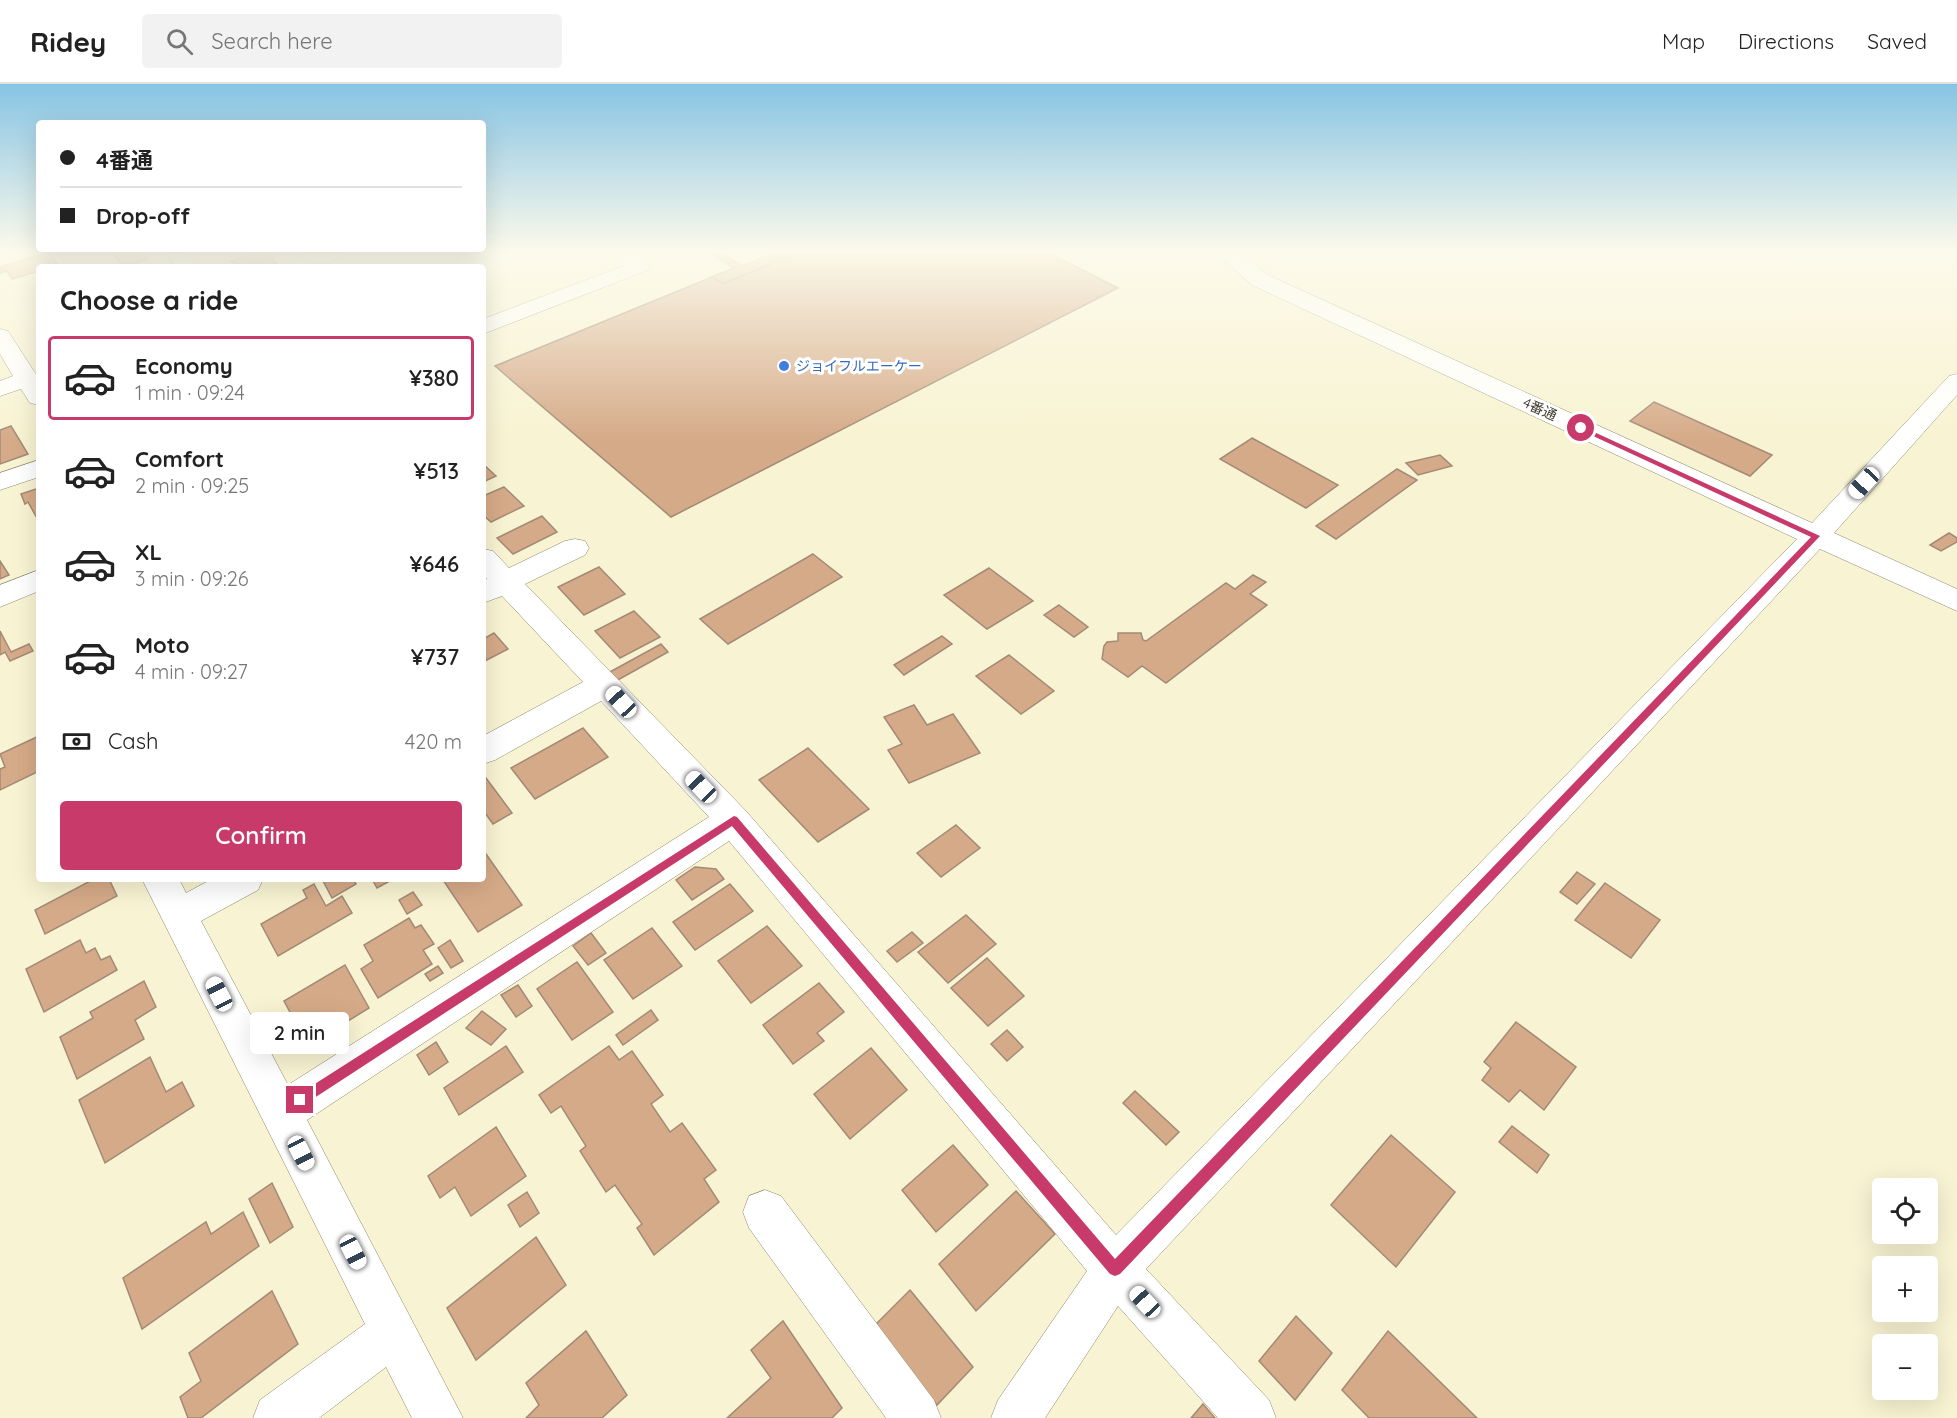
<!DOCTYPE html>
<meta charset="utf-8">
<style>
body{margin:0;font-family:Quicksand,"Noto Sans JP",sans-serif;background:#f2f2f2;color:#222;height:100vh;display:flex;flex-direction:column;font-size:22px;white-space:nowrap}
*{box-sizing:border-box;margin:0}
p{font-size:20px;color:#767676}
.icon{flex:none;width:33px;height:33px;fill:none;stroke:currentColor;stroke-width:2;stroke-linecap:round;stroke-linejoin:round}
.map{position:relative;flex:1;overflow:hidden}
.drawer{position:absolute;left:36px;top:180px;width:450px;height:618px;display:flex;flex-direction:column;background:#fff;border-radius:6px;box-shadow:0 6px 24px #0002}
.drawer>*{flex:none}
.guide{position:absolute;left:36px;top:36px;width:450px;height:132px;border-radius:6px;box-shadow:0 6px 24px #0002;display:grid;align-content:center;height:132px;padding:0 24px;background:#fff}
.tools{position:absolute;left:1872px;top:1094px;display:grid;gap:12px}
.tools a{display:grid;place-items:center;width:66px;height:66px;border-radius:6px;background:#fff;box-shadow:0 6px 24px #0002;font-size:30px}
.end{position:absolute;width:27px;height:27px;margin:-14px;border:8px solid #c73a6a;background:#fff;box-shadow:0 0 0 3px #fff}
.from{border-radius:50%}
.bubble{position:absolute;height:42px;border-radius:6px;background:#fff;box-shadow:0 6px 24px #0002;font-size:20px;font-weight:600;line-height:42px;text-align:center}
.car{position:absolute;width:18px;height:36px;margin:-18px -9px;border-radius:8px;box-shadow:0 0 4px 2px #0007;background:linear-gradient(#fff 24%,#345 0 40%,#fff 0 76%,#345 0 86%,#fff 0)}
.guide b{display:flex;align-items:center;gap:21px;height:57px;font-size:22px}
.guide b+b{border-top:2px solid #e0e0e0}
.guide i{width:15px;height:15px;background:#222}
ul{padding:0;list-style:none}
li{display:flex;align-items:center;gap:18px;height:84px;margin:0 12px 9px;padding:0 12px;border:3px solid transparent;border-radius:6px}
li div{flex:1}
li b{display:block;font-size:22px}
li em{font-style:normal;font-weight:600}
li.on{border-color:#c73a6a}
li>.icon{width:54px;height:54px;stroke-width:1.5}
h2{padding:0 24px;font-size:27px;line-height:72px}
.pay{display:flex;align-items:center;gap:15px;height:66px;padding:0 24px;font-size:22px}
.pay p{margin-inline-start:auto}
.button{display:flex;gap:12px;margin-top:auto;padding:12px 24px}
.button a{flex:1;height:69px;border-radius:6px;background:#c73a6a;color:#fff;font-size:24px;font-weight:600;line-height:69px;text-align:center}
header{display:flex;align-items:center;gap:36px;box-sizing:border-box;height:84px;padding:0 30px;background:#fff;border-bottom:2px solid #e0e0e0}
header strong{font-size:28px}
nav{display:flex;gap:33px;margin-inline-start:auto;font-size:21px}
.search{width:420px;height:54px;background:#f2f2f2;display:flex;align-items:center;gap:15px;box-sizing:border-box;padding:0 21px;border-radius:6px;color:#767676;font-size:22px}
.map>svg:first-child{display:block}
</style>
<header>
<strong>Ridey</strong>
<div class="search"><svg class="icon" aria-label="search" viewBox="0 0 24 24"><circle cx="10" cy="10" r="6"/><path d="M15 15l6 6"/></svg>Search here</div>
<nav><a>Map</a><a>Directions</a><a>Saved</a></nav>
</header>
<div class="map">
<svg width="1957" height="1334" viewBox="0 0 1957 1334">
<rect width="100%" height="100%" fill="#f8f3d2"/>
<!-- building -->
<g fill="#d5aa88" stroke="#a38a76" stroke-width="1.5">
<polygon points="45,169 49,169 59,181 39,183 39,187 12,195 7,187 0,189 0,183"/>
<polygon points="113,169 143,169 148,175 124,183"/>
<polygon points="255,169 267,169 276,179 263,183 237,183 231,177"/>
<polygon points="711,169 721,169 742,182 773,169 797,169 723,200 712,193 734,184"/>
<polygon points="797,169 1049,169 1118,204 671,433 495,282 712,193 723,200"/>
<polygon points="1654,318 1772,371 1750,392 1630,337"/>
<polygon points="11,342 28,370 0,380 0,346"/>
<polygon points="1252,354 1338,401 1306,424 1220,375"/>
<polygon points="1440,371 1452,382 1418,391 1406,379"/>
<polygon points="483,380 496,392 483,398"/>
<polygon points="1397,385 1417,396 1336,455 1316,442"/>
<polygon points="504,403 524,422 491,438 483,431 483,412"/>
<polygon points="39,404 39,436 38,436 28,418 25,420 21,410"/>
<polygon points="542,432 557,448 513,470 497,454"/>
<polygon points="1949,449 1957,454 1957,458 1941,467 1930,461"/>
<polygon points="813,470 842,493 728,560 700,535"/>
<polygon points="0,477 9,491 0,495"/>
<polygon points="599,483 625,510 584,531 558,503"/>
<polygon points="989,484 1033,517 987,545 944,511"/>
<polygon points="1253,491 1266,498 1250,510 1267,521 1166,599 1142,582 1128,593 1102,575 1104,562 1107,558 1118,557 1118,549 1141,549 1143,556 1146,557 1226,499 1235,505"/>
<polygon points="1059,521 1088,543 1074,553 1044,531"/>
<polygon points="634,527 660,553 620,574 595,547"/>
<polygon points="0,547 11,568 29,560 33,567 10,577 5,568 0,571"/>
<polygon points="494,549 508,565 483,578 483,551 485,554"/>
<polygon points="942,552 952,560 904,591 894,581"/>
<polygon points="661,560 668,568 616,597 608,589"/>
<polygon points="1009,571 1054,607 1021,630 976,592"/>
<polygon points="914,621 927,641 953,630 980,669 909,699 888,666 902,660 884,633"/>
<polygon points="583,644 608,673 535,715 511,684"/>
<polygon points="39,652 39,687 0,706 0,685 5,683 0,670"/>
<polygon points="808,664 869,725 818,758 759,696"/>
<polygon points="483,690 512,729 493,740 483,726"/>
<polygon points="956,741 980,764 941,793 917,769"/>
<polygon points="486,770 522,821 478,848 443,796 483,795 483,772"/>
<polygon points="695,783 716,785 724,795 692,816 676,796"/>
<polygon points="1577,788 1595,800 1577,820 1560,808"/>
<polygon points="94,795 109,795 117,812 45,850 35,826"/>
<polygon points="322,795 353,795 356,800 332,814"/>
<polygon points="372,795 389,795 390,797 377,804"/>
<polygon points="1605,799 1660,836 1631,874 1575,836"/>
<polygon points="314,800 326,822 342,812 352,829 278,872 261,840 307,814 303,806"/>
<polygon points="730,800 753,827 695,866 673,838"/>
<polygon points="413,808 422,821 407,830 399,816"/>
<polygon points="966,831 996,860 948,899 918,868"/>
<polygon points="409,834 415,844 421,841 434,860 423,866 432,880 378,914 361,885 373,877 364,861"/>
<polygon points="767,842 802,882 751,919 718,877"/>
<polygon points="652,844 682,882 633,915 604,876"/>
<polygon points="912,848 923,859 897,878 887,867"/>
<polygon points="591,849 606,869 588,881 573,862"/>
<polygon points="80,856 86,869 95,864 101,876 110,872 117,886 44,928 26,885"/>
<polygon points="450,856 463,877 451,884 438,864"/>
<polygon points="987,874 1024,912 988,942 951,904"/>
<polygon points="577,878 613,928 572,956 537,905"/>
<polygon points="345,881 369,924 332,947 329,939 304,954 284,917"/>
<polygon points="438,882 443,889 430,897 425,890"/>
<polygon points="144,897 156,923 135,936 144,955 77,995 60,953 93,934 90,928"/>
<polygon points="819,899 844,928 817,949 824,957 793,980 763,941"/>
<polygon points="518,901 532,922 516,933 501,911"/>
<polygon points="651,926 658,936 623,961 616,951"/>
<polygon points="482,927 506,945 491,961 466,944"/>
<polygon points="1516,938 1576,983 1544,1026 1520,1006 1509,1018 1482,996 1491,984 1484,978"/>
<polygon points="1007,946 1023,963 1007,977 991,960"/>
<polygon points="436,958 448,978 429,991 417,971"/>
<polygon points="506,962 523,988 459,1031 444,1004"/>
<polygon points="609,962 619,976 632,967 663,1011 651,1020 670,1048 682,1039 716,1086 704,1095 719,1118 654,1171 637,1144 642,1140 615,1101 606,1108 580,1067 586,1062 561,1022 551,1029 539,1011"/>
<polygon points="871,964 907,1006 850,1055 814,1010"/>
<polygon points="150,973 166,1008 182,998 194,1022 105,1079 79,1016"/>
<polygon points="1135,1007 1179,1048 1166,1061 1123,1019"/>
<polygon points="1512,1042 1549,1071 1537,1089 1499,1058"/>
<polygon points="496,1043 526,1092 471,1132 455,1103 440,1114 428,1092"/>
<polygon points="1391,1051 1455,1108 1396,1183 1331,1121"/>
<polygon points="953,1061 988,1101 936,1148 902,1106"/>
<polygon points="272,1099 293,1143 270,1159 249,1115"/>
<polygon points="1016,1107 1055,1150 976,1227 939,1180"/>
<polygon points="527,1108 539,1129 520,1143 508,1121"/>
<polygon points="243,1128 259,1162 142,1245 123,1194 206,1138 211,1150"/>
<polygon points="536,1153 566,1201 476,1276 447,1224"/>
<polygon points="910,1206 973,1283 937,1321 875,1241"/>
<polygon points="272,1207 298,1260 201,1334 188,1334 180,1313 201,1297 189,1269"/>
<polygon points="1296,1232 1332,1269 1295,1316 1259,1277"/>
<polygon points="783,1237 842,1324 832,1334 727,1334 771,1294 751,1266"/>
<polygon points="586,1247 627,1311 602,1334 526,1334 539,1321 526,1299"/>
<polygon points="1388,1247 1477,1334 1369,1334 1342,1306"/>
<polygon points="1203,1320 1215,1334 1191,1334"/>
</g>
<g fill="none" stroke-linecap="round" stroke-linejoin="round">
<!-- minor casing -->
<g stroke="#8b8669" stroke-width="1">
<g id="minor">
<polygon points="166,169 187,169 198,183 177,183"/>
<path d="M301,169H343C332,184 311,183 301,169Z"/>
<polygon points="613,169 637,169 651,182 648,186 483,250 483,235 626,181"/>
<polygon points="1216,169 1239,169 1268,191 1812,439 1949,292 1957,290 1957,311 1834,449 1957,505 1957,527 1820,465 1146,1185 1269,1316 1276,1334 1218,1334 1118,1222 1045,1334 991,1334 998,1316 1087,1187 729,757 307,1036 463,1334 412,1334 386,1283 319,1334 253,1334 260,1316 365,1240 142,795 179,795 186,809 212,795 263,795 258,806 201,837 288,1001 709,733 601,617 495,676 483,680 483,652 583,598 502,512 483,519 483,497 487,495 483,491 483,465 493,467 509,484 565,457 575,455 585,457 589,464 585,471 525,500 745,726 1116,1151 1797,455 1252,201"/>
<polygon points="0,245 8,247 39,295 39,321 30,319 21,305 0,312 0,297 13,292 0,270"/>
<polygon points="39,376 39,393 0,406 0,389"/>
<polygon points="39,486 39,507 0,523 0,501"/>
<polygon points="765,1106 781,1112 934,1316 941,1334 886,1334 749,1144 743,1128 749,1112"/>
</g>
</g>
<!-- minor -->
<use href="#minor" fill="#fff" fill-rule="evenodd"/>
</g>
<!-- sky -->
<linearGradient id="sky" x2="0" y2="1"><stop stop-color="#87c4e4"/><stop offset="0.47" stop-color="#fcfaeb"/><stop offset="1" stop-color="#fcfaeb" stop-opacity="0"/></linearGradient>
<rect width="1957" height="356" fill="url(#sky)"/>
<!-- route -->
<polygon fill="#c73a6a" points="1581,342 1820,452 1120,1190 1115,1192 1110,1190 732,742 305,1020 296,1020 294,1016 296,1012 734,732 737,733 1115,1175 1811,453 1578,345"/>
<!-- markers -->
<circle fill="#3f7fe0" stroke="#fff" stroke-width="2" cx="784" cy="282" r="6"/>
<g text-anchor="middle" stroke-width="6" stroke-linejoin="round" paint-order="stroke">
<!-- far-shop labels -->
<g font-size="14" fill="#366cbe" stroke="#fff" text-anchor="start">
<text x="796" y="287">ジョイフルエーケー</text>
</g>
<!-- far-street labels -->
<g font-size="14" fill="#38362a" stroke="#fff">
<text transform="translate(1540 325) rotate(25)" y="5">4番通</text>
</g>
</g>
</svg>
<div class="tools">
<a><svg class="icon" aria-label="locate" viewBox="0 0 24 24"><circle cx="12" cy="12" r="6"/><path d="M12 2v4M12 18v4M2 12h4M18 12h4"/></svg></a>
<a>+</a>
<a>−</a>
</div>
<i class="end from" style="left:1581px;top:344px"></i>
<i class="end" style="left:300px;top:1016px"></i>
<div class="bubble" style="left:250px;top:928px;width:99px">2 min</div>
<i class="car" style="left:1864px;top:399px;rotate:223deg"></i>
<i class="car" style="left:621px;top:618px;rotate:317deg"></i>
<i class="car" style="left:701px;top:703px;rotate:316deg"></i>
<i class="car" style="left:219px;top:910px;rotate:333deg"></i>
<i class="car" style="left:301px;top:1069px;rotate:153deg"></i>
<i class="car" style="left:353px;top:1168px;rotate:153deg"></i>
<i class="car" style="left:1145px;top:1218px;rotate:317deg"></i>
<div class="guide">
<b><i class="from"></i>4番通</b>
<b><i></i>Drop-off</b>
</div>
<section class="drawer">
<h2>Choose a ride</h2>
<ul>
<li class="on"><svg class="icon" aria-label="car" viewBox="0 0 24 24"><path d="M5 17H2v-5l4-1 3-4h7l3 4 3 1v5h-3M9 17h6M6 11h13"/><circle cx="7" cy="17" r="2"/><circle cx="17" cy="17" r="2"/></svg><div><b>Economy</b><p>1 min · 09:24</p></div><em>¥380</em></li>
<li><svg class="icon" aria-label="car" viewBox="0 0 24 24"><path d="M5 17H2v-5l4-1 3-4h7l3 4 3 1v5h-3M9 17h6M6 11h13"/><circle cx="7" cy="17" r="2"/><circle cx="17" cy="17" r="2"/></svg><div><b>Comfort</b><p>2 min · 09:25</p></div><em>¥513</em></li>
<li><svg class="icon" aria-label="car" viewBox="0 0 24 24"><path d="M5 17H2v-5l4-1 3-4h7l3 4 3 1v5h-3M9 17h6M6 11h13"/><circle cx="7" cy="17" r="2"/><circle cx="17" cy="17" r="2"/></svg><div><b>XL</b><p>3 min · 09:26</p></div><em>¥646</em></li>
<li><svg class="icon" aria-label="car" viewBox="0 0 24 24"><path d="M5 17H2v-5l4-1 3-4h7l3 4 3 1v5h-3M9 17h6M6 11h13"/><circle cx="7" cy="17" r="2"/><circle cx="17" cy="17" r="2"/></svg><div><b>Moto</b><p>4 min · 09:27</p></div><em>¥737</em></li>
</ul>
<div class="pay"><svg class="icon" aria-label="cash" viewBox="0 0 24 24"><path d="M3 7h18v10H3z"/><circle cx="12" cy="12" r="2"/></svg>Cash<p>420 m</p></div>
<div class="button"><a>Confirm</a></div>
</section>
</div>
